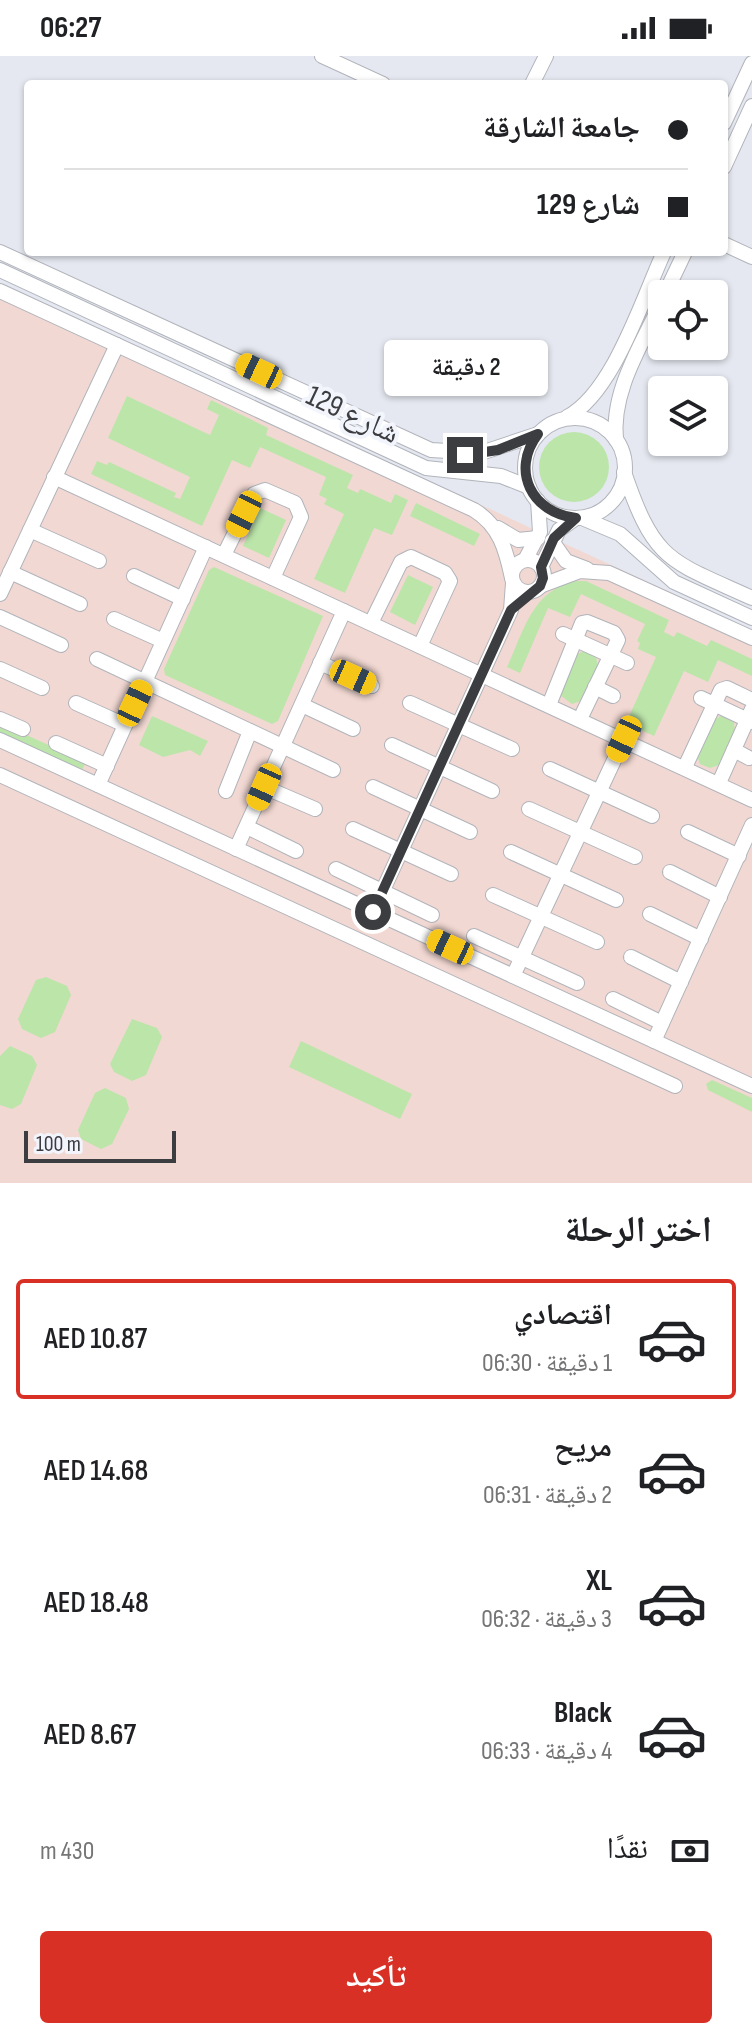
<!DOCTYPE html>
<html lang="ar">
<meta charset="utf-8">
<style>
body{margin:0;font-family:"Sofia Sans Condensed","Noto Naskh Arabic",sans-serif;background:#f2f2f2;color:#202124;direction:rtl;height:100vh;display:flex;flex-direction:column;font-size:30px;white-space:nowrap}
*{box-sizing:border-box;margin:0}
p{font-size:26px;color:#757577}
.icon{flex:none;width:44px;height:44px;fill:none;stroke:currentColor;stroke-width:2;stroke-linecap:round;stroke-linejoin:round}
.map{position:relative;height:1127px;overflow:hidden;direction:ltr}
.sheet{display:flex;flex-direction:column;background:#fff;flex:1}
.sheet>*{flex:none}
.hud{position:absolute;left:24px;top:24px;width:704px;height:176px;border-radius:8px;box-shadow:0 2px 6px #0004;direction:rtl;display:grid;align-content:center;height:176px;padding:0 40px;background:#fff}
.buttons{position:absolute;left:648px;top:224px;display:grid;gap:16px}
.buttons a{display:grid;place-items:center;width:80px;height:80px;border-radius:8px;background:#fff;box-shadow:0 2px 6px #0004;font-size:40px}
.scale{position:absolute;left:24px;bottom:20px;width:152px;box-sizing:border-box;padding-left:8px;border:4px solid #3c3d40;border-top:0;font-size:22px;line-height:28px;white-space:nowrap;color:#3c3d40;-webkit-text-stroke:6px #f3f5fd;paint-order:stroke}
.end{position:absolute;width:36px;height:36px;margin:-18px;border:10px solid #3c3d40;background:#fff;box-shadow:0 0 0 4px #fff}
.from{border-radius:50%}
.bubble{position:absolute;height:56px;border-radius:8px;background:#fff;box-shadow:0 2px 6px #0004;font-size:26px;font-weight:600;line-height:56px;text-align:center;direction:rtl}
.car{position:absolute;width:24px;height:48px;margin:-24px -12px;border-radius:10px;box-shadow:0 0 6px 2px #0007;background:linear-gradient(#f5c518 24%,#345 0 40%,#f5c518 0 76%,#345 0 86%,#f5c518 0)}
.hud b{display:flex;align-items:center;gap:28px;height:76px;font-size:30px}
.hud b+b{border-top:2px solid #e0e0e0}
.hud i{width:20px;height:20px;background:#202124}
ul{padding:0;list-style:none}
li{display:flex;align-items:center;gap:24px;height:120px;margin:0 16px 12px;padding:0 24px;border:4px solid transparent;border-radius:8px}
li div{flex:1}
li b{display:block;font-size:30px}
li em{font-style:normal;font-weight:600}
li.on{border-color:#d93025}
li>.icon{width:72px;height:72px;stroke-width:1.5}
h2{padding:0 40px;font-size:36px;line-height:96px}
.pay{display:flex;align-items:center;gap:20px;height:88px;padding:0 40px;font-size:30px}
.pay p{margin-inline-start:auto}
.primary-button{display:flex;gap:16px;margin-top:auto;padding:16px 40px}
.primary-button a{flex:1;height:92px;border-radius:8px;background:#d93025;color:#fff;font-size:32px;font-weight:600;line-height:92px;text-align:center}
.status{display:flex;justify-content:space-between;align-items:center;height:56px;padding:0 40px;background:#fff;direction:ltr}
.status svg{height:22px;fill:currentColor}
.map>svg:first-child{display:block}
</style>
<div class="status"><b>06:27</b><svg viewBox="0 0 49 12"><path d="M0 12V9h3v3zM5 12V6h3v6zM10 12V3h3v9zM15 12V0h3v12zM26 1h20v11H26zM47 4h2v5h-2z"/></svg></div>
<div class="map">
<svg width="752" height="1127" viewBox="0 0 752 1127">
<rect width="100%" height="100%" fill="#e5e8f0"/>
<!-- education -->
<polygon fill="#f2d8d2" points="0,227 752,574 752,1127 0,1127"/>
<!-- green -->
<g fill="#bce5aa">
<polygon points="127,340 210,379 219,359 207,353 211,344 268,372 266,379 353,419 347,432 358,437 360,433 391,447 395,438 408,444 392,479 374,472 345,537 314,523 344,458 324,448 327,443 319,439 326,421 260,391 250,412 232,404 202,470 91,418 97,405 107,409 109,406 176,437 174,441 180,443 190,421 108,382"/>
<circle cx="574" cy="411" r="35"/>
<polygon points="416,447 480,478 474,490 410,460"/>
<polygon points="260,452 286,464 269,502 243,490"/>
<polygon points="214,511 323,560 278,665 272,668 165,619 164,613 209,514"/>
<polygon points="408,519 433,531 415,569 390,556"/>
<path d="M577,525H586L669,564L664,576L674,581L677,576L707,590L711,584L752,603V620L718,604L708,626L684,615L654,680L626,667L656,601L638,593L640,587L637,585L645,568L581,538L570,561L548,552L520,617L507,611C524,575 532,533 577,525Z"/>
<polygon points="584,595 596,601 598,611 581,645 572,648 560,639 575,599"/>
<polygon points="152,660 208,685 200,700 190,694 163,701 139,689"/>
<polygon points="721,660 734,666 735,676 719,709 710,712 700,708 697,700 713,664"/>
<polygon points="0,667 86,706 81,716 0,679"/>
<polygon points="46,921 67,930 71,939 55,976 41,982 22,973 18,963 36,924"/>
<polygon points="132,963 157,972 162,981 146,1019 132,1025 114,1016 110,1008"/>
<polygon points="301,985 412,1038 400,1063 289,1011"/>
<polygon points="10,990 32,1000 37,1009 21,1048 12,1053 0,1049 0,1000"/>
<polygon points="712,1024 752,1042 752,1056 708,1034 706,1028"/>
<polygon points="105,1032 126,1042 129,1053 112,1088 101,1093 81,1083 78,1074 95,1037"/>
</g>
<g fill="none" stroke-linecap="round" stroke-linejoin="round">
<!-- minor casing -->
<g stroke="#b1b4bb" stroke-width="16">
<g id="minor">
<polyline points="322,0 383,28"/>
<polyline points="532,28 546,0"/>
<polyline points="724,67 752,7"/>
<polyline points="724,111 752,50"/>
<polyline points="724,188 752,201"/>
<polyline points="0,196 431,394 481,397 538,378"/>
<polyline points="0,214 426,412 501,420 529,431"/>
<path d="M0,235L474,454C500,470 506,494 512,522"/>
<polyline points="665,238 685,196"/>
<path d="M567,361C613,337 642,244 664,196"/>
<circle cx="575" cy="412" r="50"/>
<path d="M616,384C611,334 642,289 662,245"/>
<path d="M624,416C655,507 669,504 752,542"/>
<polyline points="54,421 752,744"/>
<polyline points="582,462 620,478 674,526 752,562"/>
<polyline points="498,472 518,484 538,482"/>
<polyline points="30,474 99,505"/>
<polyline points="552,485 566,505 587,513"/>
<polyline points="224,499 254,438 265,434 295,447 301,461 273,522"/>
<polyline points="525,504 540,476 538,445"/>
<circle cx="528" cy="520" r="16"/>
<polyline points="541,511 559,474 576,462"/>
<polyline points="10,516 80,548"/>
<polyline points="134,520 183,543"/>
<polyline points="540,530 580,515 609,517 752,582"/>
<polyline points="0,538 117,289"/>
<polyline points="0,561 61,589"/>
<polyline points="114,563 163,585"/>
<polyline points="371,567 401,506 411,501 445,517 450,525 420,590"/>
<polyline points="563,578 627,607"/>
<polyline points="97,603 333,714"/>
<polyline points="320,607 372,630"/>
<polyline points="0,613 42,632"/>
<polyline points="595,631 613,640"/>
<polyline points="701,642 752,666"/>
<polyline points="76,647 125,669"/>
<polyline points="410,647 512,693"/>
<polyline points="302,649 353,673"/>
<polyline points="549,649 582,567 587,566 614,577 618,584 580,663"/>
<polyline points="0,663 23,673"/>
<polyline points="0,684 752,1030"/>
<polyline points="56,687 107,710"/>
<polyline points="392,689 492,735"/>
<polyline points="734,694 749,702"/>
<polyline points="685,711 721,634 727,632 752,644"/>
<polyline points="550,713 652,760"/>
<polyline points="0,719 675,1030"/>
<polyline points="719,727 752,653"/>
<polyline points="98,729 206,491"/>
<polyline points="264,731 315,753"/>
<polyline points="373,731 470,776"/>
<polyline points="226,735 250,675"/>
<polyline points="529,753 635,801"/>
<polyline points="247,771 296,795"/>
<polyline points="353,773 451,818"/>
<polyline points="688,776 739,800"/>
<polyline points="236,793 344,555"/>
<polyline points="511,796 616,844"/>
<polyline points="336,813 432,859"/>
<polyline points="670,816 720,841"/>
<polyline points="493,839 597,886"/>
<polyline points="373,856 511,554 513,527"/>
<polyline points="650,858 701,883"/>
<polyline points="474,880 577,927"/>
<polyline points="631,901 681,926"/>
<polyline points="513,920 624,683"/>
<polyline points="613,943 662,967"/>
<polyline points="654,985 752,769"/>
</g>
</g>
<!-- minor -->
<use href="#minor" stroke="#fff" stroke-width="14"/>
</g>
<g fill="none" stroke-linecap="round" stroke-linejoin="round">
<!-- route -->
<path stroke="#3c3d40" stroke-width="10" d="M373,856L511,554L540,530L543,522L541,511L554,482L576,462C532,457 510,415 538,378L498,394L465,399"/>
</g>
<g text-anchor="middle" stroke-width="8" stroke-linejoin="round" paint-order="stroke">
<!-- street labels -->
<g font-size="30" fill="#3c3d40" stroke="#f3f5fd">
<text transform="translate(353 358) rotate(25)" y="10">شارع 129</text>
</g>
</g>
</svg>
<div class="buttons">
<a><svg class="icon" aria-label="locate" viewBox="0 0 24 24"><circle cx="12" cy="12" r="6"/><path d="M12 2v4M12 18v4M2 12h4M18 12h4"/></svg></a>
<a><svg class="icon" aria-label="layers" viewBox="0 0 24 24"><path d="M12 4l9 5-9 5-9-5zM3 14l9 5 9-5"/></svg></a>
</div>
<div class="scale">100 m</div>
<i class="end from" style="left:373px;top:856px"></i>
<i class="end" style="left:465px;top:399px"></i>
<div class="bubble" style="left:384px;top:284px;width:164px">2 دقيقة</div>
<i class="car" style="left:259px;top:315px;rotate:295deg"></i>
<i class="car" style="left:244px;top:458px;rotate:206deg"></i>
<i class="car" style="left:353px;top:621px;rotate:114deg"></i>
<i class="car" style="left:135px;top:647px;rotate:25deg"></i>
<i class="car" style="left:624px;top:683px;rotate:205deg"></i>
<i class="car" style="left:264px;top:731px;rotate:204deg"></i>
<i class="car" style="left:450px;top:891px;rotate:295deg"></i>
<div class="hud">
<b><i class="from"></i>جامعة الشارقة</b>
<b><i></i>شارع 129</b>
</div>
</div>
<section class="sheet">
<h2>اختر الرحلة</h2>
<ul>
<li class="on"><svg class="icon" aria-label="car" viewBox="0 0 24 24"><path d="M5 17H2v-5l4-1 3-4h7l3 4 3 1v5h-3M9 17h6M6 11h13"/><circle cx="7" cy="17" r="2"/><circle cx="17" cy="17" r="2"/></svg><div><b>اقتصادي</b><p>1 دقيقة · 06:30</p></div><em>AED 10.87</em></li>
<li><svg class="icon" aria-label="car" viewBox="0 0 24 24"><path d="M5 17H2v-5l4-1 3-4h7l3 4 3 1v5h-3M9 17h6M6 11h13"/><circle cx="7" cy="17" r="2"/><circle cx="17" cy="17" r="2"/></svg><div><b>مريح</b><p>2 دقيقة · 06:31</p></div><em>AED 14.68</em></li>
<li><svg class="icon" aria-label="car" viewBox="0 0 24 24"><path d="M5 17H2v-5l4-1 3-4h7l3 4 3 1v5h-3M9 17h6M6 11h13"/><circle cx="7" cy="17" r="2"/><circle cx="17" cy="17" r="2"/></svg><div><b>XL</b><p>3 دقيقة · 06:32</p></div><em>AED 18.48</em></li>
<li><svg class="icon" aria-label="car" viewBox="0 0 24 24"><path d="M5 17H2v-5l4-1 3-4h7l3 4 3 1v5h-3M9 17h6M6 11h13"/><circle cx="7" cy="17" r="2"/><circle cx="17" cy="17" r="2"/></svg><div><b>Black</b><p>4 دقيقة · 06:33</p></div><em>AED 8.67</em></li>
</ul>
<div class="pay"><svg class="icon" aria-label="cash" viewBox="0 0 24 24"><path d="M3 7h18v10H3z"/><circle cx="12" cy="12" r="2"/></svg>نقدًا<p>430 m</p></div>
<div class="primary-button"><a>تأكيد</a></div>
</section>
